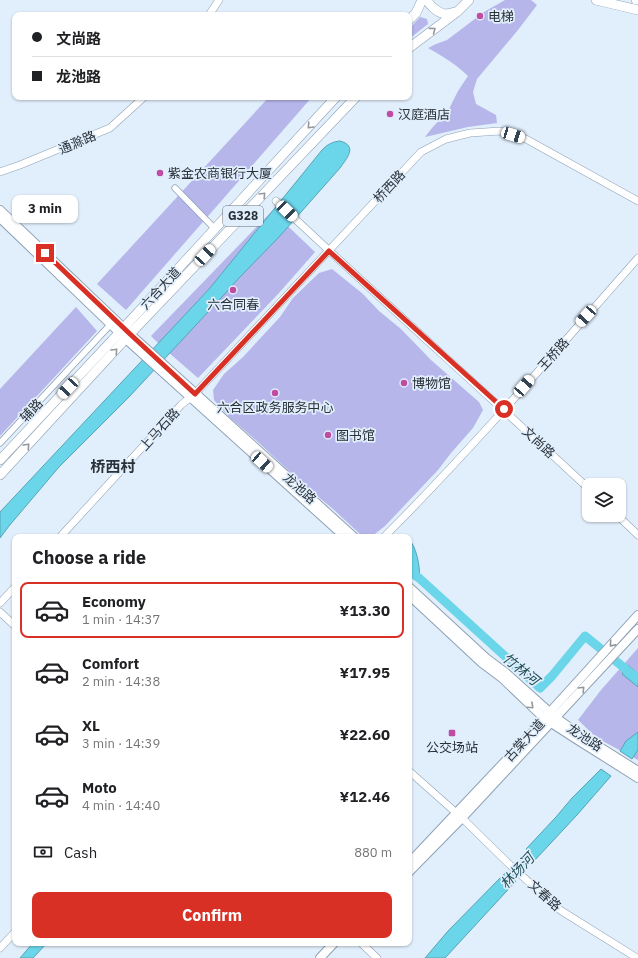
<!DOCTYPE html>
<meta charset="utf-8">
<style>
body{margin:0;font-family:"IBM Plex Sans","Noto Sans SC",sans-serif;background:#f6f6f6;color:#202124;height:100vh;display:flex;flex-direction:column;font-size:15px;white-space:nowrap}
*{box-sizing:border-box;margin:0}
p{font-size:13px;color:#757577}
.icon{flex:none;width:22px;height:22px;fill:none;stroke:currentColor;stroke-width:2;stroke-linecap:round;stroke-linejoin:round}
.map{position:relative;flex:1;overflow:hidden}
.sheet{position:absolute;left:12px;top:534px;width:400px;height:412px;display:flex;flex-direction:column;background:#fff;border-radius:8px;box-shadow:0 1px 3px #0004}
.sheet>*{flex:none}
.guide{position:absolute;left:12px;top:12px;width:400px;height:88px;border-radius:8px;box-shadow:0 1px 3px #0004;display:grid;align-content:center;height:88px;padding:0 20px;background:#fff}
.buttons{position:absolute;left:582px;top:478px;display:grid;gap:8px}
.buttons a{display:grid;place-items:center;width:44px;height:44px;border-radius:8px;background:#fff;box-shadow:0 1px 3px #0004;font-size:20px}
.end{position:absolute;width:18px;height:18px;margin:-9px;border:5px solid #d93025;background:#fff;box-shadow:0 0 0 2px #fff}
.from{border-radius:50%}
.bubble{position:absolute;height:28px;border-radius:8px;background:#fff;box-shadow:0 1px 3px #0004;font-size:13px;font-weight:700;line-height:28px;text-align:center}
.car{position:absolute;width:12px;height:24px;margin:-12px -6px;border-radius:5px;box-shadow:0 0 3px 1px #0007;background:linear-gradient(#fff 24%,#345 0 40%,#fff 0 76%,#345 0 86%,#fff 0)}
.guide b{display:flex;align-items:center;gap:14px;height:38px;font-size:15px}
.guide b+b{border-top:1px solid #e0e0e0}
.guide i{width:10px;height:10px;background:#202124}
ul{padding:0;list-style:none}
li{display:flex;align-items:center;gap:12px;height:56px;margin:0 8px 6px;padding:0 12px;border:2px solid transparent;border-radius:8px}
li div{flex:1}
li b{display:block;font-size:15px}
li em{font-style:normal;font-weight:700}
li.selected{border-color:#d93025}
li>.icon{width:36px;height:36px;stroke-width:1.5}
h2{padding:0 20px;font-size:18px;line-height:48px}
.pay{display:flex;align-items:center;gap:10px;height:44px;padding:0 20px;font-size:15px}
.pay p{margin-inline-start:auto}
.action{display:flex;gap:8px;margin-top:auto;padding:8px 20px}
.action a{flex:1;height:46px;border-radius:8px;background:#d93025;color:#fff;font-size:16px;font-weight:700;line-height:46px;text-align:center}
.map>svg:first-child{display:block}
</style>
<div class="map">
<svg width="638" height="958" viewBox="0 0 638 958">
<rect width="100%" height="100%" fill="#e1eefb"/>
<!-- green -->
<g fill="#b6b6eb">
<path d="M505,0H531L537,5L518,30L477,79L473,92L476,104L496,115L497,123L468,127L425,137L432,128L448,111L458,91L468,76C456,64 442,56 428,48L436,44L447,40L484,12Z"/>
<polygon points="420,17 427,19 428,24 409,39 409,29"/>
<polygon points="269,97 312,97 126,310 97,284"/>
<polygon points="272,211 315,252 279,293 198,378 160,345 151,336"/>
<polygon points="332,269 363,294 379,311 401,329 431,360 479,402 483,410 473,428 451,453 438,470 385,526 371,537 360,534 333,509 305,486 258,442 228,416 214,400 213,390 224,374 243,357 280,317 293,298 319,273"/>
<polygon points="76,307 97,331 0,436 0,389"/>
<polygon points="638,648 638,760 597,738 578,720 601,690"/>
</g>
<!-- water -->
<g fill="#6bd5ea" stroke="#57a4b5">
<path d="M340,141C358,146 347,158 340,168L279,237L238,279L222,297L129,397L59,467L9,526L0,538V512L210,288L322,150C328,144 332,142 340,141Z"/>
<path d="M409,540C416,545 421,569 419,578L409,573Z"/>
<polygon points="628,665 638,674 638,687 622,674"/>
<polygon points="638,732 638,750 632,759 620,751 626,741"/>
<polygon points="601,769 611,776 577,815 535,860 526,849 556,817 572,798"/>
<polygon points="505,873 516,881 445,958 425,958 448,931"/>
<polygon points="33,943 47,943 33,958 20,958"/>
</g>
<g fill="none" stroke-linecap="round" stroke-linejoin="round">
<!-- river -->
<g stroke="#6bd5ea" stroke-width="9">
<polyline points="409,571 419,578 540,688 552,676 585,636 638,679"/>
<polyline points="503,885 540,846"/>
</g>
<!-- minor casing -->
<g stroke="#8da1b5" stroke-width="7">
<g id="minor">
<polyline points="175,188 215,229"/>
<polyline points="0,443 110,325"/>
</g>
</g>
<!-- tertiary casing -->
<g stroke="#8da1b5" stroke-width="8">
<g id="tertiary">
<polyline points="209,15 219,0"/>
<polyline points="0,172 20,165 110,128 144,97"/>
<path d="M276,201C379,298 485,392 589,489"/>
<polyline points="617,515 638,535"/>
<polyline points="60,537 181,405 187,400 191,398 421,152 446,139 470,133 500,131 526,139 638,201"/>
<path d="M384,537C473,448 555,352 638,258"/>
<polyline points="0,603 15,587"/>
<polyline points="0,612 15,626"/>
<polyline points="409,771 462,818 510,865 560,910 637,958"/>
<polyline points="361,943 377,958"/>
<polyline points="0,948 15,932"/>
</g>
</g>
<!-- secondary casing -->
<g stroke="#8da1b5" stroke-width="10">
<g id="secondary">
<polyline points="0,210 130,334 354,537"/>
<polyline points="0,218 126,339 345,537"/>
<polyline points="409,587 486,658 506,673 555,717 579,734 638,771"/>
<polyline points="409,595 482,663 502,678 545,719 576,739 638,778"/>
<polyline points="409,863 545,719 550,712 638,615"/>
<polyline points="409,872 462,818 638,629"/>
<polyline points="320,958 334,943"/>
</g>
</g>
<!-- trunk casing -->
<g stroke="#8da1b5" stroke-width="10">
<g id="trunk">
<path d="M427,0C430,6 438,13 445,14C449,14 452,13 455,12"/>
<polyline points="596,0 638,10"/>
<polyline points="636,0 638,0"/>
<polyline points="409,20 416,13 422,0"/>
<polyline points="409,48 457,12 469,0"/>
<polyline points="0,460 119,333 336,97"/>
<polyline points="0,475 130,334 356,97"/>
</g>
</g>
<!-- minor -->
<use href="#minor" stroke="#fff" stroke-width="5.5"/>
<!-- tertiary -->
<use href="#tertiary" stroke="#fff" stroke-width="7"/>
<!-- secondary -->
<use href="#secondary" stroke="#fff" stroke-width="8"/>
<!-- trunk -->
<use href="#trunk" stroke="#fff" stroke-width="9"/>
</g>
<!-- one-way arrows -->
<defs><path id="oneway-chevron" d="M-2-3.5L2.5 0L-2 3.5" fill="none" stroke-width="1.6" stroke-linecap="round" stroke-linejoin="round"/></defs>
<g stroke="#94989c">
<use href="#oneway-chevron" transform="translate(433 30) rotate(-37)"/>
<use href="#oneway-chevron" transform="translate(310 126) rotate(133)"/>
<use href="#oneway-chevron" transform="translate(263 195) rotate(-46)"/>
<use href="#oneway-chevron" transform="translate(115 351) rotate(-47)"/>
<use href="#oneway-chevron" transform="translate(27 446) rotate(-47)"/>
<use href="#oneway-chevron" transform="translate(612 644) rotate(132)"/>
<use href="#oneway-chevron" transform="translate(582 689) rotate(-46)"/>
<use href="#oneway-chevron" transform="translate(531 706) rotate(43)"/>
</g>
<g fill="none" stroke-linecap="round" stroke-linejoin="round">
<!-- route -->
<polyline stroke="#d93025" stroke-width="5" points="45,253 130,334 195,394 329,251 504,409"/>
</g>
<!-- markers -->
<g fill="#bf4ba3" stroke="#e1eefb" stroke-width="1.5">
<circle cx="480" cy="16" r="4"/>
<circle cx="390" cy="114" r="4"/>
<circle cx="160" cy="173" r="4"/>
<circle cx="233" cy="290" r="4"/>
<circle cx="404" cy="383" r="4"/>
<circle cx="275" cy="393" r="4"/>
<circle cx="328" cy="435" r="4"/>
<rect x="448" y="729" width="8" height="8" rx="2"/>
</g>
<g text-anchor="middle" stroke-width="3.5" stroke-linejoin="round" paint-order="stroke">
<!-- shield labels -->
<rect fill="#e1eefb" stroke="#606a73" stroke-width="1" x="223" y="206" width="40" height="20" rx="3"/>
<g font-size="12" font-weight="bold" fill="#293139">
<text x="243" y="220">G328</text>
</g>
<!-- poi labels -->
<g font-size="13" fill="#293139" stroke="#e1eefb" text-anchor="start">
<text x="488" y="21">电梯</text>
<text x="398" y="119">汉庭酒店</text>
<text x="168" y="178">紫金农商银行大厦</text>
<text x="233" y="309" text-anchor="middle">六合同春</text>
<text x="412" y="388">博物馆</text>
<text x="275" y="412" text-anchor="middle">六合区政务服务中心</text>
<text x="336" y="440">图书馆</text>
<text x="452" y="752" text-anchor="middle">公交场站</text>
</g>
<!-- street labels -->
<g font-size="13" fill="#293139" stroke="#e1eefb">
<text transform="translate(77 142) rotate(-23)" y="5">通滁路</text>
<text transform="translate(389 186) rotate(-47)" y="5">桥西路</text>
<text transform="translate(160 288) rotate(-47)" y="5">六合大道</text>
<text transform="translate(553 354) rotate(-48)" y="5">王桥路</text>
<text transform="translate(31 410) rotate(-47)" y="5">辅路</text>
<text transform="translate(159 429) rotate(-48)" y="5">上马石路</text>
<text transform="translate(539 442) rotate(43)" y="5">文尚路</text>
<text transform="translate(300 488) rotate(42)" y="5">龙池路</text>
<text transform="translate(585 737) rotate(33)" y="5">龙池路</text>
<text transform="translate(524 740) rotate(-47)" y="5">古棠大道</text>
<text transform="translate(545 895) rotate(42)" y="5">文春路</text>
</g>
<!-- water labels -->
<g font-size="14" font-style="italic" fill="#22515a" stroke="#e1eefb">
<text transform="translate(521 669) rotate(39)" y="5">竹林河</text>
<text transform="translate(517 871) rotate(-47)" y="5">林场河</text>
</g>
<!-- quarter labels -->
<g font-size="15" font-weight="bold" fill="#293139" stroke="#e1eefb">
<text x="113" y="472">桥西村</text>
</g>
</g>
</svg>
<div class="buttons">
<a><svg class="icon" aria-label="layers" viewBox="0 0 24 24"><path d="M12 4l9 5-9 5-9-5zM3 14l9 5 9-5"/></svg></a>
</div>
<i class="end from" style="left:504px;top:409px"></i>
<i class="end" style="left:45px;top:253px"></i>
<div class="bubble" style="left:12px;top:195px;width:66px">3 min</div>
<i class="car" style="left:513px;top:135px;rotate:107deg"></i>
<i class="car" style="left:287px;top:211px;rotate:134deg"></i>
<i class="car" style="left:205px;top:255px;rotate:43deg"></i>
<i class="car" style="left:586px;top:316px;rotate:222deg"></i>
<i class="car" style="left:524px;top:386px;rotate:41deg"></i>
<i class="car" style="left:68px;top:388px;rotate:223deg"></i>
<i class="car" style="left:262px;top:462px;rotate:132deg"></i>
<div class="guide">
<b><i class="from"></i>文尚路</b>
<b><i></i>龙池路</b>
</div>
<section class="sheet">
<h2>Choose a ride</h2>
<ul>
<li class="selected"><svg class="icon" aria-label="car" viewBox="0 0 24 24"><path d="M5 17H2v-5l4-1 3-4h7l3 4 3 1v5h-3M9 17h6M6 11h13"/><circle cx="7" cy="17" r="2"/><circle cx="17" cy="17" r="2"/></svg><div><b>Economy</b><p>1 min · 14:37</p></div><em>¥13.30</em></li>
<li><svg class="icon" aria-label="car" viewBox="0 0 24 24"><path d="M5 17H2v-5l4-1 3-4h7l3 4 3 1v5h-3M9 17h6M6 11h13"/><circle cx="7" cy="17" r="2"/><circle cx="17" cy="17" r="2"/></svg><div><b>Comfort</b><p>2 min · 14:38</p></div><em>¥17.95</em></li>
<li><svg class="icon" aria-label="car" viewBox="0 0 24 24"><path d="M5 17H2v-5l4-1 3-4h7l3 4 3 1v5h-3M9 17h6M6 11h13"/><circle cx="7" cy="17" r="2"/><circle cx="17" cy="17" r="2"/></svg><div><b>XL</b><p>3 min · 14:39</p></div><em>¥22.60</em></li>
<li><svg class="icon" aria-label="car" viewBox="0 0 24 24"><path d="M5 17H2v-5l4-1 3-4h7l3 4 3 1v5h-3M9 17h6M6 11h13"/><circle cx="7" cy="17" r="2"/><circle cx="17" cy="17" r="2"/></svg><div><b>Moto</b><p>4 min · 14:40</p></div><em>¥12.46</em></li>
</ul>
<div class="pay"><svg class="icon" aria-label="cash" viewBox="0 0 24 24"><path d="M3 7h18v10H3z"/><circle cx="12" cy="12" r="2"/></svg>Cash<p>880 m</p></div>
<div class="action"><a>Confirm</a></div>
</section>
</div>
